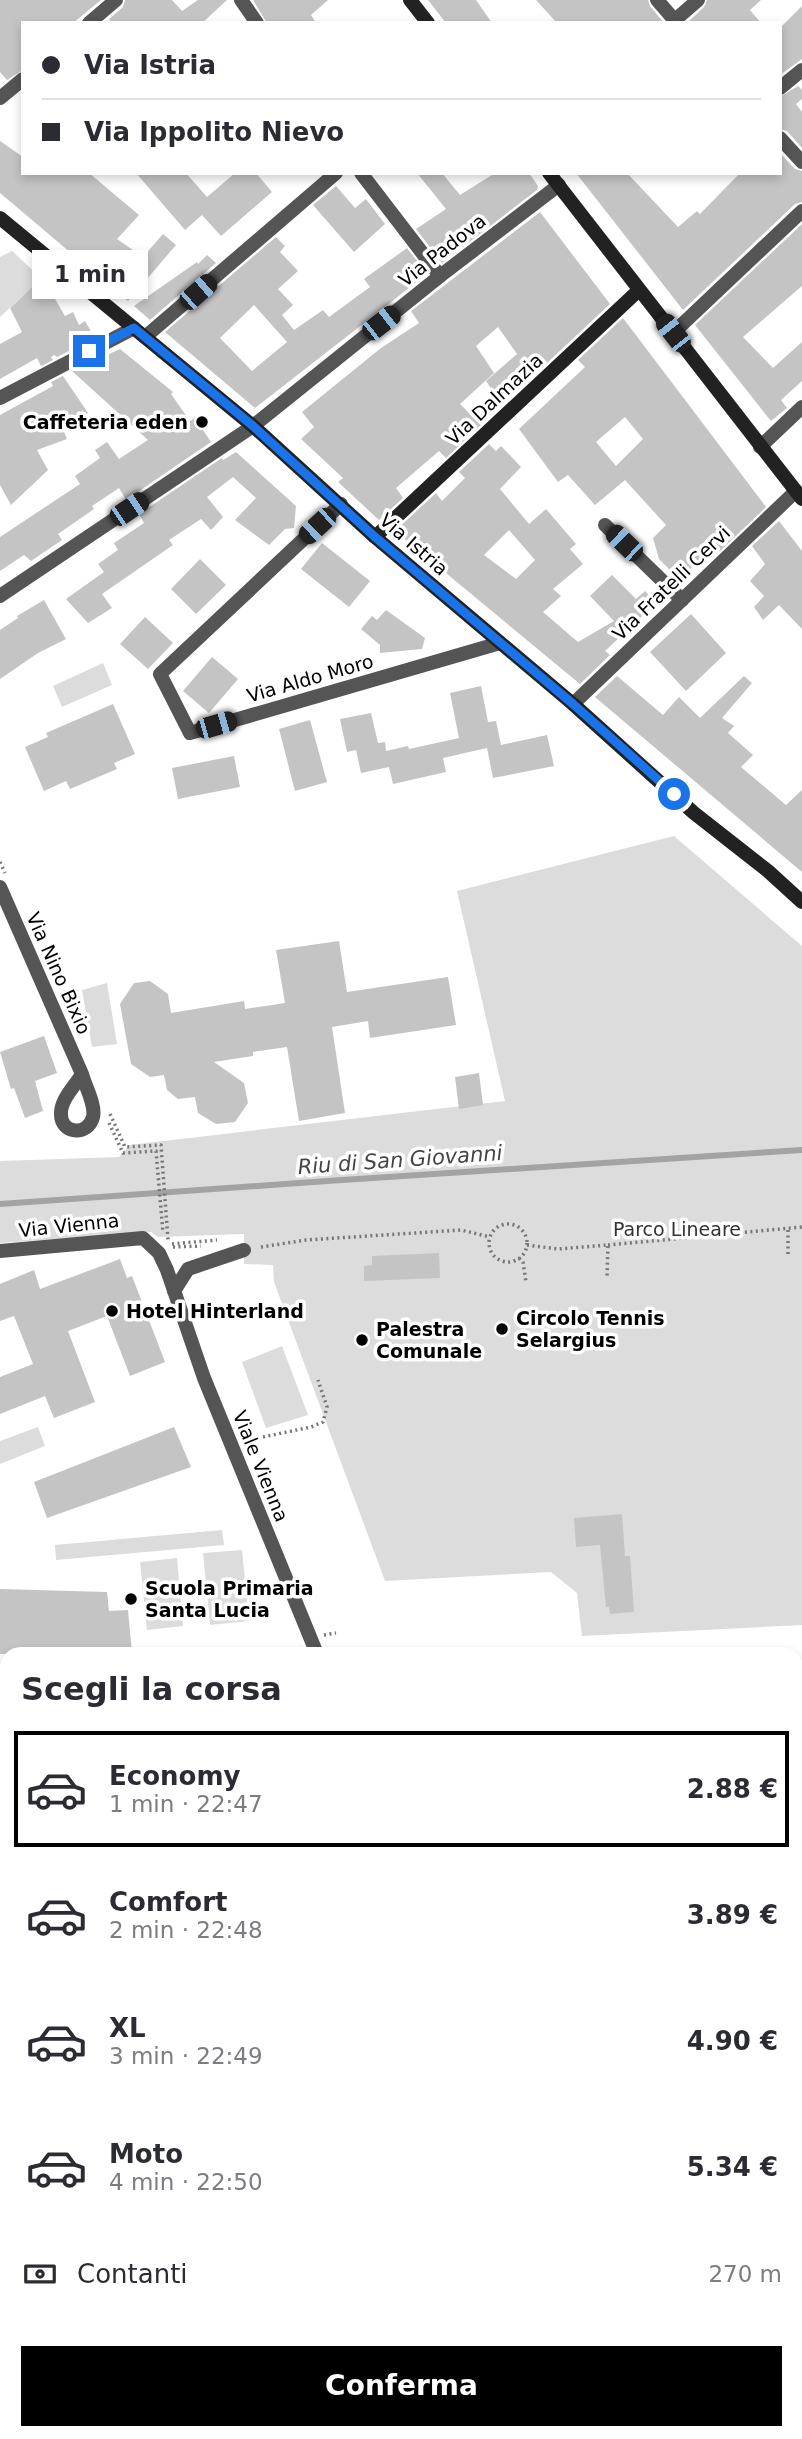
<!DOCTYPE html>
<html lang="it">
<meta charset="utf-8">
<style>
body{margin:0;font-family:"DejaVu Sans",sans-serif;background:#f7f7f7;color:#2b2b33;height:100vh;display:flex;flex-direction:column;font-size:26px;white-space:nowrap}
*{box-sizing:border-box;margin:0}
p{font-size:23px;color:#7c7c81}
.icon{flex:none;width:38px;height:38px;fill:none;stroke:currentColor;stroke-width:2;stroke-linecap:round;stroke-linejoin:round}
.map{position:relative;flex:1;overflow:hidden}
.drawer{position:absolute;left:0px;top:1647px;width:803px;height:793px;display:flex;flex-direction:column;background:#fff;border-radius:21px 21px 0 0;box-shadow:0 4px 10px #0003}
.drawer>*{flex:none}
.top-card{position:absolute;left:21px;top:21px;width:761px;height:154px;border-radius:0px;box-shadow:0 4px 10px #0003;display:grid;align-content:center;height:154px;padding:0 21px;background:#fff}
.end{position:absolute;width:32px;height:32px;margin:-16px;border:9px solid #1a73e8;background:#fff;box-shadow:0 0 0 4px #fff}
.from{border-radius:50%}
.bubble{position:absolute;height:49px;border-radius:0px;background:#fff;box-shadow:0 4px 10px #0003;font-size:23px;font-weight:700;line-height:49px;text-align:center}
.car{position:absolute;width:21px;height:42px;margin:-21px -10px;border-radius:9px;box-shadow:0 0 5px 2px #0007;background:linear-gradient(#222 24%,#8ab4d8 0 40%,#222 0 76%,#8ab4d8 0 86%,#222 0)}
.top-card b{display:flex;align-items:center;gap:24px;height:66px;font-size:26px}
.top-card b+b{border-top:2px solid #e1e1e2}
.top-card i{width:18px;height:18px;background:#2b2b33}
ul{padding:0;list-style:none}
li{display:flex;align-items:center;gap:21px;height:116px;margin:0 14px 10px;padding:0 7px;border:4px solid transparent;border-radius:0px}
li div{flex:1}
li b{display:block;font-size:26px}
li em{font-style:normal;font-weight:700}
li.selected{border-color:#000}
li>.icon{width:63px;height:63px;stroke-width:1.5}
h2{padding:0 21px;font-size:32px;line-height:84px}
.pay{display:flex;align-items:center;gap:18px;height:77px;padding:0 21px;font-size:26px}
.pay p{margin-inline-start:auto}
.primary-button{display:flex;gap:14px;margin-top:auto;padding:14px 21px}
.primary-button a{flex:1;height:80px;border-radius:0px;background:#000;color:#fff;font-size:28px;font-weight:700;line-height:80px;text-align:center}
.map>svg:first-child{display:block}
</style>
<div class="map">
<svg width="802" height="2439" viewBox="0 0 802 2439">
<rect width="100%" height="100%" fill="#fff"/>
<!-- green -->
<g fill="#dcdcdc">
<polygon points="12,251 41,278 0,317 0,257"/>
<polygon points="103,663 112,685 62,707 53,686"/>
<polygon points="674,836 802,946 802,1625 582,1636 577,1593 551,1572 385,1581 274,1282 273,1265 244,1264 244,1234 158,1237 151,1232 0,1243 0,1161 119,1157 129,1145 505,1101 457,891"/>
<polygon points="107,983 117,1044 92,1047 82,990"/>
<polygon points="282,1346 308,1415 266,1428 242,1362"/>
<polygon points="38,1427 45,1446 0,1464 0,1441"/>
<polygon points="222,1530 224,1545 56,1560 55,1545"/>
<polygon points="242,1550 249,1621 210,1625 203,1553"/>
<polygon points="177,1558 183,1626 147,1630 140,1562"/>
<polygon points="796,2091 802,2091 802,2201 796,2193"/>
</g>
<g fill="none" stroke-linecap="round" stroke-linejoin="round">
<!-- stream -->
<polyline stroke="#a3a3a3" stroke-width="6" points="0,1204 327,1181 802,1150"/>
</g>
<!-- building -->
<g fill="#c4c4c4" fill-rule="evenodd">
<polygon points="0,0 101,0 73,23 23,23 23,70 7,80 0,72"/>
<polygon points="125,0 172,0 182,11 198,0 227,0 202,23 112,23 109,19 123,7"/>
<polygon points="253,0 328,0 311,15 316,23 267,23"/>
<polygon points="428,0 476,0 492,23 446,23"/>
<polygon points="536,0 648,0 650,6 664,23 557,23"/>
<polygon points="707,0 761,0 750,10 761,23 687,23 704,7"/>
<polygon points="802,6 802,59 780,75 780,28"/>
<polygon points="798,86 802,90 802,99 796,104 802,112 802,148 787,131 780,129 780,97"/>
<polygon points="0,141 23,157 23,173 89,173 139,215 117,239 143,257 163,234 176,245 128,301 0,193"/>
<polygon points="780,153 795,169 802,171 802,202 795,204 683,310 576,173 627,173 678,227 697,211 700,214 740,173 780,173"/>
<polygon points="136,173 186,173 207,197 235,173 256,173 272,192 221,236 202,215 185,230"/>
<polygon points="417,173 442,173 460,195 495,173 529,173 538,186 537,190 442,263 416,229 446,209"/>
<polygon points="336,186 355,208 366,199 385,224 354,252 313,205"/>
<polygon points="540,212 610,304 502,405 486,381 517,354 498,327 476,346 494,373 460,404 481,425 446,458 439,451 396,488 403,498 379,520 338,482 343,478 301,439 314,427 302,412 381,348 419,323 411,311"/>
<polygon points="802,224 802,286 743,337 773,368 802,342 802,381 781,400 787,408 771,421 695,325"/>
<path d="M276,237L285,246L280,252L298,271L278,289L293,305L282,315L294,330L323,310L329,317L370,287L364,279L407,248L427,274L255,408L165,332ZM254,305L287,342L252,371L220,338Z"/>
<polygon points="207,255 216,263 150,320 134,306 197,262 198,264"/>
<polygon points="41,278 54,290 51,292 65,316 73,312 79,325 85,321 95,338 57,357 54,355 51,357 53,360 41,366 37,358 0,379 0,344 22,332 10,308"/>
<path d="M623,318L766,507L719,552L713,545L680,580L659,559L653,538L666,525L625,480L595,505L568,475L558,482L519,429L585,367L578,360ZM625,417L643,439L616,466L596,442Z"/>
<polygon points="120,349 173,392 171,394 190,421 195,418 211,442 129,498 125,498 119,488 92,506 94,509 58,534 62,540 31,561 24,555 0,571 0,537 80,484 75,476 100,458 95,450 107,442 119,459 148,440 72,371"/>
<polygon points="63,376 88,413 62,427 67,439 37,450 48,470 11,505 0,485 0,415 53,386 51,382"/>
<path d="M489,444L496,451L501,446L521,467L500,489L529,524L546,509L576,544L570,549L583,564L553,589L561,596L543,612L578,642L614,621L590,596L612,575L636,599L645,591L656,603L605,651L610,655L580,684L395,531L436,493L442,501L465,478L459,472ZM509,530L535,560L516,579L484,555Z"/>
<polygon points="236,452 296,506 294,528 285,529 269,545 235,520 256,498 233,477 207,497 223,517 211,530 201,519 169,540 173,545 102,594 112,608 88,623 66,599 104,572 98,564 118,550 114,543 144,523 139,514 222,458 223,460"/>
<polygon points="779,521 802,551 802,629 779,605 763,620 754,607 764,596 750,581 765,564 752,546"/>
<polygon points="322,543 370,581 349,607 301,569"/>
<polygon points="200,559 226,585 196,614 171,589"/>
<polygon points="44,600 66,639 38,653 0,679 0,630 18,618 17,616"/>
<polygon points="386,610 425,638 422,649 380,653 380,645 361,629 372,616 377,620"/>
<polygon points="691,614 726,653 686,691 650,652"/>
<polygon points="145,617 173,643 148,669 120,644"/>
<polygon points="212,657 238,679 209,713 183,691"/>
<polygon points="617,676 663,715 679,697 700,718 744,676 752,683 722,718 734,726 728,733 753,755 741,767 786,805 802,790 802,872 595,697"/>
<polygon points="481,686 488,722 496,721 501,745 547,735 554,766 493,778 487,748 443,758 446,772 393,784 389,767 361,773 356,750 347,752 340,719 371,713 378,743 385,742 386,751 408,746 409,749 459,738 450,693"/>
<polygon points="113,704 135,754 114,763 117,769 70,789 66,781 44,791 25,747 48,737 46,733"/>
<polygon points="310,720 327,782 295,791 279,729"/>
<polygon points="234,756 240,787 178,799 172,768"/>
<polygon points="339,941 347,992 448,977 456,1025 370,1038 368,1021 332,1027 345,1113 299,1121 287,1047 253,1052 253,1056 214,1062 244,1083 248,1103 235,1122 216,1124 198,1113 195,1097 178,1099 167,1090 164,1075 150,1077 131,1064 120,1004 134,983 150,981 168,994 171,1013 244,1001 245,1009 285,1003 276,950"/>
<polygon points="44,1036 57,1073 35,1081 43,1111 25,1118 14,1088 11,1089 0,1052"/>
<polygon points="479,1073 483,1105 459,1109 455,1077"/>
<polygon points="439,1253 440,1278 364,1281 364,1266 372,1265 372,1256"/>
<polygon points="120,1259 127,1278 132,1276 165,1362 130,1376 107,1316 68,1331 95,1402 54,1418 45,1396 0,1414 0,1377 33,1364 14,1316 0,1321 0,1284 34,1270 40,1289"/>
<polygon points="174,1427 191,1467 47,1518 34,1482"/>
<polygon points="622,1514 625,1556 630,1556 634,1612 610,1614 609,1607 606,1607 600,1545 576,1547 574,1518"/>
<polygon points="0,1589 107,1592 109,1611 128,1610 132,1653 0,1654"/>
</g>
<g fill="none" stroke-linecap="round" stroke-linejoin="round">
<!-- path -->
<g stroke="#777" stroke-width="3.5" stroke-dasharray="2 3.5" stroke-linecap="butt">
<polyline points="0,862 5,873"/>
<polyline points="110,1114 125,1147 161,1145 168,1240"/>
<polyline points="109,1123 123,1153 156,1151 163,1233"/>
<circle cx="508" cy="1243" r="19"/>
<polyline points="172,1244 217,1240"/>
<polyline points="527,1245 558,1249 608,1245 607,1277"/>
<polyline points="608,1245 802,1227"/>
<polyline points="173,1247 201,1246"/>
<polyline points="261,1247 306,1240 461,1230 490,1237"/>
<polyline points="788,1254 788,1229"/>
<polyline points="519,1258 523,1262 526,1282"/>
<polyline points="263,1437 311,1427 323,1422 327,1407 318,1380"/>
<polyline points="324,1635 336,1633"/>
<polyline points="796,2408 802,2405"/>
<polyline points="731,2439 744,2432"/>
</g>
<!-- street -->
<g stroke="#555" stroke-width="14">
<polyline points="241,0 257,23"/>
<polyline points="657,0 677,23"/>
<polyline points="675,20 698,0"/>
<polyline points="89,23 116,0"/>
<polyline points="780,88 802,70"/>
<polyline points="0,98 23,79"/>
<polyline points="780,138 802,162"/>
<polyline points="361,173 440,276"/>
<polyline points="673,333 802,211"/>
<polyline points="145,337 336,173"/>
<polyline points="0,398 134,328"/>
<polyline points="760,447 802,407"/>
<polyline points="341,504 160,674 190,733 500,643"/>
<polyline points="605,525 682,600"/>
<polyline points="0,596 253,426 440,276 559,185"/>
<polyline points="573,704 796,491"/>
<path d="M0,887L82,1074C85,1086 96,1105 93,1117C88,1137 60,1134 61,1113C61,1099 75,1086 82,1074"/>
<polyline points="0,1251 143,1238 159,1253 167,1270 204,1378 317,1654"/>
<polyline points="174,1291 188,1269 244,1250"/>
<polyline points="796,1768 802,1770"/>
<polyline points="0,1986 7,1982"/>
<polyline points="796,2081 802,2080"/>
<polyline points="0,2150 7,2149"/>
<polyline points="796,2231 802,2239"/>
<polyline points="633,2432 636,2439"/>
</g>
<!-- secondary -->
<g stroke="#222" stroke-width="14">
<polyline points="410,0 428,23"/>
<polyline points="549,173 802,499"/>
<polyline points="0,218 253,426 375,537 573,704 694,813 768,871 802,902"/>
<polyline points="375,537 639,290"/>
<polyline points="796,1735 802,1734"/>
<polyline points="796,1760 802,1759"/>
<polyline points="0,1786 7,1785"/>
<polyline points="0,1817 7,1817"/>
</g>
</g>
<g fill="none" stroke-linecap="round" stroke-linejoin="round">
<!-- route -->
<polyline stroke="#1a73e8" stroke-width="9" points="89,351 134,328 253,426 375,537 573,704 674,794"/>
</g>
<!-- markers -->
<g fill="#000" stroke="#fff" stroke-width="2.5">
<circle cx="202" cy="422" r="7"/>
<circle cx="112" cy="1311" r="7"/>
<circle cx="502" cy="1329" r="7"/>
<circle cx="362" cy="1340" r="7"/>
<circle cx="131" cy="1599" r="7"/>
</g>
<g text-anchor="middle" stroke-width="7" stroke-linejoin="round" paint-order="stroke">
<!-- street labels -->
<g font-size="19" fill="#000" stroke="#fff">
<text transform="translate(442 250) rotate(-38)" y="7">Via Padova</text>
<text transform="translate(494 399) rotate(-43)" y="7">Via Dalmazia</text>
<text transform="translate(414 544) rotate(41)" y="7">Via Istria</text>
<text transform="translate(671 583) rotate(-44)" y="7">Via Fratelli Cervi</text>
<text transform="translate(310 678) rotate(-16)" y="7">Via Aldo Moro</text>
<text transform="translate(59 973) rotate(66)" y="7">Via Nino Bixio</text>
<text transform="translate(69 1225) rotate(-6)" y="7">Via Vienna</text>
<text transform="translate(261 1466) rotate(68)" y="7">Viale Vienna</text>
</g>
<!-- poi labels -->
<g font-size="19" font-weight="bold" fill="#000" stroke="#fff" text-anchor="start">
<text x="188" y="429" text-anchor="end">Caffeteria eden</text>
<text x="126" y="1318">Hotel Hinterland</text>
<text x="516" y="1325">Circolo Tennis<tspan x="516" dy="22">Selargius</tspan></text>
<text x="376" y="1336">Palestra<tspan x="376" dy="22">Comunale</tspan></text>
<text x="145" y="1595">Scuola Primaria<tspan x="145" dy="22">Santa Lucia</tspan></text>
</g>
<!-- park labels -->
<g font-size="19" fill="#333" stroke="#fff">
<text x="677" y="1236">Parco Lineare</text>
</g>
<!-- water labels -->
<g font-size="21" font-style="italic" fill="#444" stroke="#fff">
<text transform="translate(400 1160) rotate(-4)" y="7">Riu di San Giovanni</text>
</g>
</g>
</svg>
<i class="end from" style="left:674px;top:794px"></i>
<i class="end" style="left:89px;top:351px"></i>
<div class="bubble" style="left:32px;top:250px;width:116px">1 min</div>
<i class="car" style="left:198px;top:292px;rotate:49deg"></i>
<i class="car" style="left:381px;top:323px;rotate:52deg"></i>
<i class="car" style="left:673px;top:333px;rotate:322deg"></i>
<i class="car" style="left:129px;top:509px;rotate:56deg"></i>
<i class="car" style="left:317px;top:526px;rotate:227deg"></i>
<i class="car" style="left:624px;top:543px;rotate:314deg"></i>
<i class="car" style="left:216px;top:725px;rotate:74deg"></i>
<div class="top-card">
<b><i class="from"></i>Via Istria</b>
<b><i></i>Via Ippolito Nievo</b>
</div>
<section class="drawer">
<h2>Scegli la corsa</h2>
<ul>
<li class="selected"><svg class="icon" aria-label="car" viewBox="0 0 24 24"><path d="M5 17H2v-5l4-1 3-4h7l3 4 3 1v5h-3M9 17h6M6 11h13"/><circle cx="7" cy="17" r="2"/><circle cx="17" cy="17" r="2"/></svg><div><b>Economy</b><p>1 min · 22:47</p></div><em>2.88 €</em></li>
<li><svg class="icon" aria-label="car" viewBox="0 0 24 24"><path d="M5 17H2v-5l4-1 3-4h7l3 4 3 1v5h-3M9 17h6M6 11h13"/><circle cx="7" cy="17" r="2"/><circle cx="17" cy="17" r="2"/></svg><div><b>Comfort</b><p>2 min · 22:48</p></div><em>3.89 €</em></li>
<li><svg class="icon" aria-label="car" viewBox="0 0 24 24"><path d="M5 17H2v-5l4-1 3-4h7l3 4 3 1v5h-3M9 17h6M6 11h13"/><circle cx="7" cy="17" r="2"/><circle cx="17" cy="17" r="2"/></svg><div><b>XL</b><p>3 min · 22:49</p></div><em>4.90 €</em></li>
<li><svg class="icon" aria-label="car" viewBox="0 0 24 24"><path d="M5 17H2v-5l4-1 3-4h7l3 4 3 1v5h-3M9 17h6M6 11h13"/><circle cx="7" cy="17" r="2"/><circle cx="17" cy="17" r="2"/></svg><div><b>Moto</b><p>4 min · 22:50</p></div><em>5.34 €</em></li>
</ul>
<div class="pay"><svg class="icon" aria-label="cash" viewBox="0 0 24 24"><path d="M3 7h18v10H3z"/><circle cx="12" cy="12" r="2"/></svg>Contanti<p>270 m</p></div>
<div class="primary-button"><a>Conferma</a></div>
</section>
</div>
